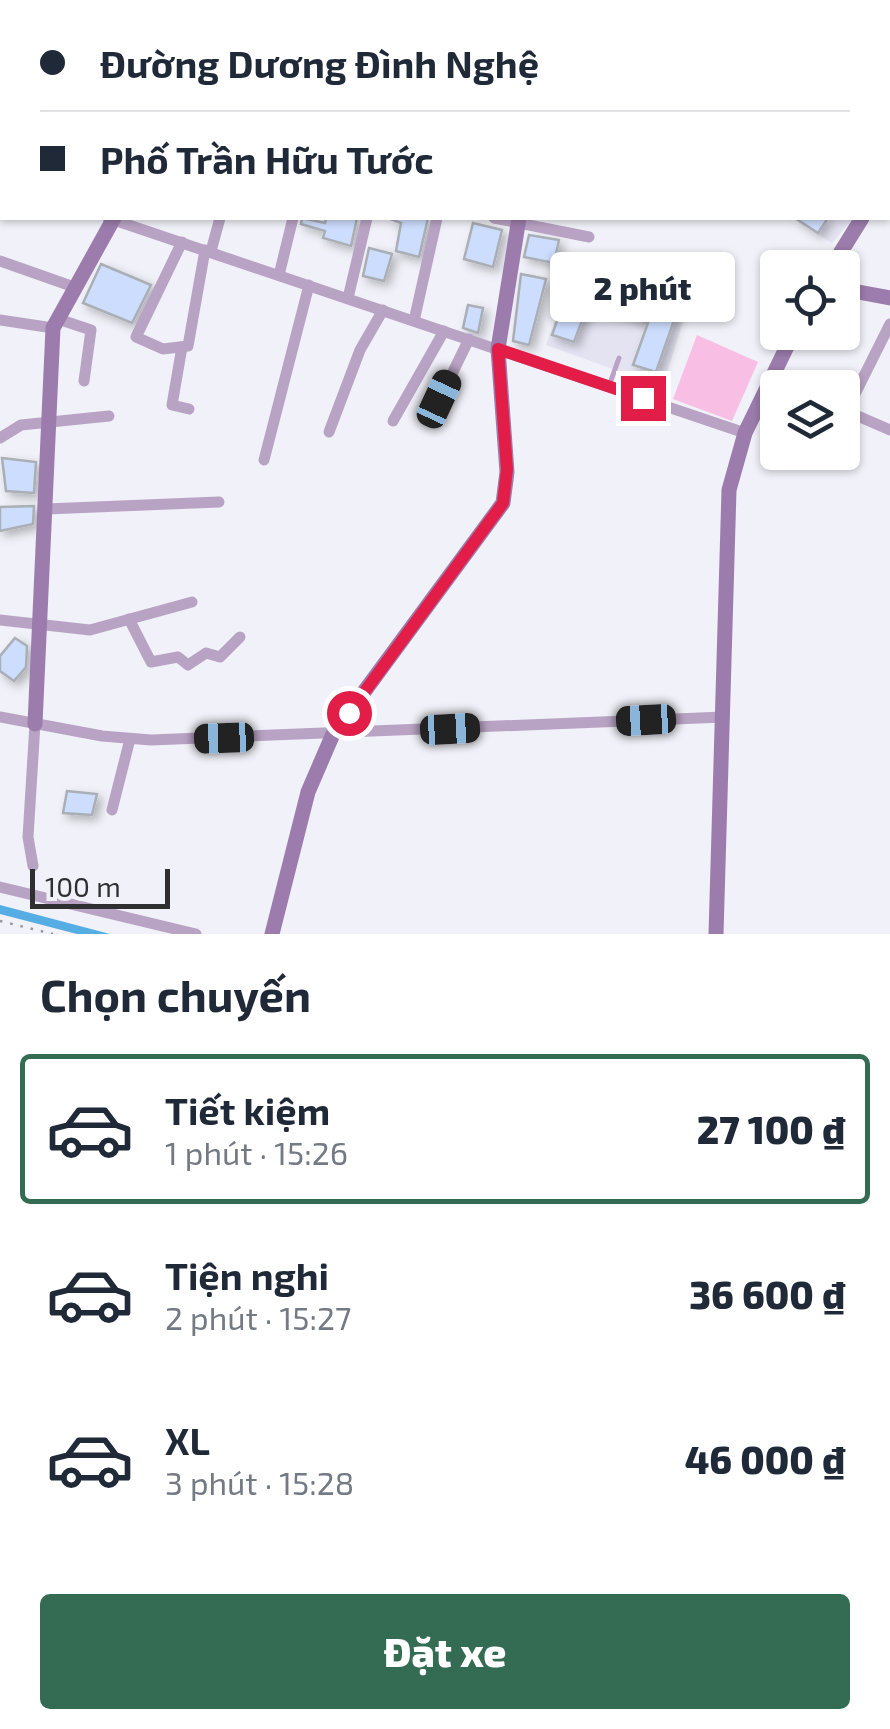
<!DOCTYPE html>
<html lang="vi">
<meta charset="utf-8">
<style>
body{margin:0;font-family:"Exo 2",sans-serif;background:#f6f6f7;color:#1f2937;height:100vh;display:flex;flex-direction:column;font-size:38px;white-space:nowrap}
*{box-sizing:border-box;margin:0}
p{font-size:32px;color:#747a83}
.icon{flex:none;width:55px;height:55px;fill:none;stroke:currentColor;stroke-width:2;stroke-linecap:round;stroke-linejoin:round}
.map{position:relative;height:934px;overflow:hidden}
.sheet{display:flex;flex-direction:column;background:#fff;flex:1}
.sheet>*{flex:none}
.guide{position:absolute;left:0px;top:0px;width:890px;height:220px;box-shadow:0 2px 8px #0004;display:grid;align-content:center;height:220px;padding:0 40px;background:#fff}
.tools{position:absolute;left:760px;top:250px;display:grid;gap:20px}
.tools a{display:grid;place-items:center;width:100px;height:100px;border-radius:10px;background:#fff;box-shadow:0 2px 8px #0004;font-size:50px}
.scale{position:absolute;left:30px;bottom:25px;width:140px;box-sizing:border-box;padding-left:10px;border:5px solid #2f2f32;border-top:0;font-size:28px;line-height:35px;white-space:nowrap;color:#2f2f32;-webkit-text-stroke:8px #f1f1f9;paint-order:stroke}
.end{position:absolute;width:45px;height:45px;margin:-22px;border:12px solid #e11d48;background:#fff;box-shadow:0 0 0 5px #fff}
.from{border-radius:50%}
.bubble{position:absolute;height:70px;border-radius:10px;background:#fff;box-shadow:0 2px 8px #0004;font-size:32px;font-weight:800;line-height:70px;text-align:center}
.car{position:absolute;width:30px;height:60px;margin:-30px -15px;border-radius:12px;box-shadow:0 0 8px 2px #0007;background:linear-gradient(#222 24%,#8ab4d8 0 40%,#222 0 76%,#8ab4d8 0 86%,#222 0)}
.guide b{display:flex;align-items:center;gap:35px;height:95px;font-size:38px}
.guide b+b{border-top:2px solid #e0e1e3}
.guide i{width:25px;height:25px;background:#1f2937}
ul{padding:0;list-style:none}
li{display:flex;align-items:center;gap:30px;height:150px;margin:0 20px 15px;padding:0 20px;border:5px solid transparent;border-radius:10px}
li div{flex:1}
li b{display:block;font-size:38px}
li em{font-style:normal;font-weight:800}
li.on{border-color:#346b53}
li>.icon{width:90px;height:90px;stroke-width:1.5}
h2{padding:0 40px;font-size:45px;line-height:120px}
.button{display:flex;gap:20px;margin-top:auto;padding:20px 40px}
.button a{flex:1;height:115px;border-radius:10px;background:#346b53;color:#fff;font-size:40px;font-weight:800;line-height:115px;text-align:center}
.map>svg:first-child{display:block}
</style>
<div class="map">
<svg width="890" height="934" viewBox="0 0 890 934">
<defs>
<filter id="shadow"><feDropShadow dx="4.5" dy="4.5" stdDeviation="5" flood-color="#0004"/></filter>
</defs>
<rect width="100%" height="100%" fill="#f1f1f9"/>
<!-- built -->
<g fill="#e4e3f2">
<polygon points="802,218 853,218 832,243 799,223"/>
<polygon points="577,255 691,294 663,387 546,345"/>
</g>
<!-- green -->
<polygon fill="#f9bee4" points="697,335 758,362 732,421 673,399"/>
<!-- water -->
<polygon fill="#55ade4" points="0,905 110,934 77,934 0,914"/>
<!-- building -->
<g fill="#cdddfd" stroke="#aaaeb5" stroke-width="2.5" filter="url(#shadow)">
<polygon points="302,218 325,223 326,218 357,218 351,246 323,238 325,231 301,224"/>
<polygon points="388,218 428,218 419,257 396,251 401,223"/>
<polygon points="795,218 828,218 818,233"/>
<polygon points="473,223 502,230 493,267 464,259"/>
<polygon points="529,235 559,240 554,263 524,257"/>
<polygon points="369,248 392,254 384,281 363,276"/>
<polygon points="101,264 151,285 132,323 83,303"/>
<polygon points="576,267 598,274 594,286 654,307 658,296 680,303 656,372 633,365 648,323 589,301 574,342 552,335"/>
<polygon points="521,274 546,279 529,345 513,341"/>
<polygon points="468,305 483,308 478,333 463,328"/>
<polygon points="2,458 36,462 34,493 6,491"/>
<polygon points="34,506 33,524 0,531 0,507"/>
<polygon points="15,638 27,646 26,667 14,681 0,671 0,656"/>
<polygon points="67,791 97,794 92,815 63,813"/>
</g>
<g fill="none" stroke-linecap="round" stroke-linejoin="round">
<!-- path -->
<polyline stroke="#939398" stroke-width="2.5" stroke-dasharray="2.5 8" stroke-linecap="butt" points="0,921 53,934"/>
<!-- lane -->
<polyline stroke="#b9a3c4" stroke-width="5" points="609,386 619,358"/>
<!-- street -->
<g stroke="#b9a3c4" stroke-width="11">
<polyline points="30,0 35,2"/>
<polyline points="152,0 157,2"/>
<polyline points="632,0 644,2"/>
<polyline points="0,8 3,0"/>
<polyline points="0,48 2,49"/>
<polyline points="888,55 890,55"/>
<polyline points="0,108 2,109"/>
<polyline points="0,146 2,141"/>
<polyline points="0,179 2,180"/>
<polyline points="888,205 890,206"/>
<polyline points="108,218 745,433"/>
<polyline points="494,218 589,237"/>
<polyline points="182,242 136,337 163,349 188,346 205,250"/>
<polyline points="211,251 220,218"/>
<polyline points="0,261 74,287"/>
<polyline points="279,275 293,218"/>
<polyline points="348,298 367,218"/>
<polyline points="58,319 91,330 84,381"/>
<polyline points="0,320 53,328"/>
<polyline points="414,321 437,218"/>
<polyline points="182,347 172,405 189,409"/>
<polyline points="844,410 890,430"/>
<polyline points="842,420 890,324"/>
<polyline points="393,421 444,331"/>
<polyline points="429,421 469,339"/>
<polyline points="329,432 360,350 383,310"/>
<polyline points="0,438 21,425 109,416"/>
<polyline points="264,460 309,285"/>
<polyline points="825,461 829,452"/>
<polyline points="46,509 219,502"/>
<polyline points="129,619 151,662 178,657 188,665 206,653 220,657 240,637"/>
<polyline points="0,620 90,630 192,602"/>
<polyline points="0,717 102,736 151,740 724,717"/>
<polyline points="112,810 130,739"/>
<polyline points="33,866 28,837 35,724"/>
<polyline points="0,887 196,934"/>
</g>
<!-- secondary -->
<g stroke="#9c7cac" stroke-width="15">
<polyline points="270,0 282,2"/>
<polyline points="215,2 216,0"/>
<polyline points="235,2 236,0"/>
<polyline points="566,2 567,0"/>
<polyline points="888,137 890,138"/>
<polyline points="888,178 890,174"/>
<polyline points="831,268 862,218"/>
<polyline points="842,289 890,298"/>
<polyline points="35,724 53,328 114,218"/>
<polyline points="272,934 308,792 333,734 503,503 507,472 498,349 519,218"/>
<polyline points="716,934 729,490 745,433 794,332"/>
</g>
</g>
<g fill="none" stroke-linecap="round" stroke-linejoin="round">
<!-- route -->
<polyline stroke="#e11d48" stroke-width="12" points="349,713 503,503 507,469 498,349 643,398"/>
</g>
</svg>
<div class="tools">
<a><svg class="icon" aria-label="locate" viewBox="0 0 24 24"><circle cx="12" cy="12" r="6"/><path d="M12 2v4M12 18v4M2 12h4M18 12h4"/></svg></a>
<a><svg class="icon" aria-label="layers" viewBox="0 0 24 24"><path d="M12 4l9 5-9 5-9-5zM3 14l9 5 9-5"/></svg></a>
</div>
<div class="scale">100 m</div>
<i class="end from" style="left:349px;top:713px"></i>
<i class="end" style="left:643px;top:398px"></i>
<div class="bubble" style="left:550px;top:252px;width:185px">2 phút</div>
<i class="car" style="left:439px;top:399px;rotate:25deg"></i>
<i class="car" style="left:646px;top:720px;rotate:267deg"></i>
<i class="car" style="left:450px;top:729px;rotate:87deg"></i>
<i class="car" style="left:224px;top:738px;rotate:268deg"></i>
<div class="guide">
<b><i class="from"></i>Đường Dương Đình Nghệ</b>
<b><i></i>Phố Trần Hữu Tước</b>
</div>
</div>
<section class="sheet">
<h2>Chọn chuyến</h2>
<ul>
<li class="on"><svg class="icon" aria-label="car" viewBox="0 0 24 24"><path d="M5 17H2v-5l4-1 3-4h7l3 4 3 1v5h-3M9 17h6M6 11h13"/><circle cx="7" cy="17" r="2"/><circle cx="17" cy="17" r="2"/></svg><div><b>Tiết kiệm</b><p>1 phút · 15:26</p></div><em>27 100 ₫</em></li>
<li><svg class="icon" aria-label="car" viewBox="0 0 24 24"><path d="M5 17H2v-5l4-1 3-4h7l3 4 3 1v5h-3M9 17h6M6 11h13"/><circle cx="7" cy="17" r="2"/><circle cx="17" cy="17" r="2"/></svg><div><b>Tiện nghi</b><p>2 phút · 15:27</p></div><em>36 600 ₫</em></li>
<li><svg class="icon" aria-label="car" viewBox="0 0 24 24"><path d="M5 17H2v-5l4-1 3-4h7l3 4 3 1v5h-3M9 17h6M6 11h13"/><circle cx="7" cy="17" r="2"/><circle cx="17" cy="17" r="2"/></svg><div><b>XL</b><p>3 phút · 15:28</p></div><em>46 000 ₫</em></li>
</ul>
<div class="button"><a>Đặt xe</a></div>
</section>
